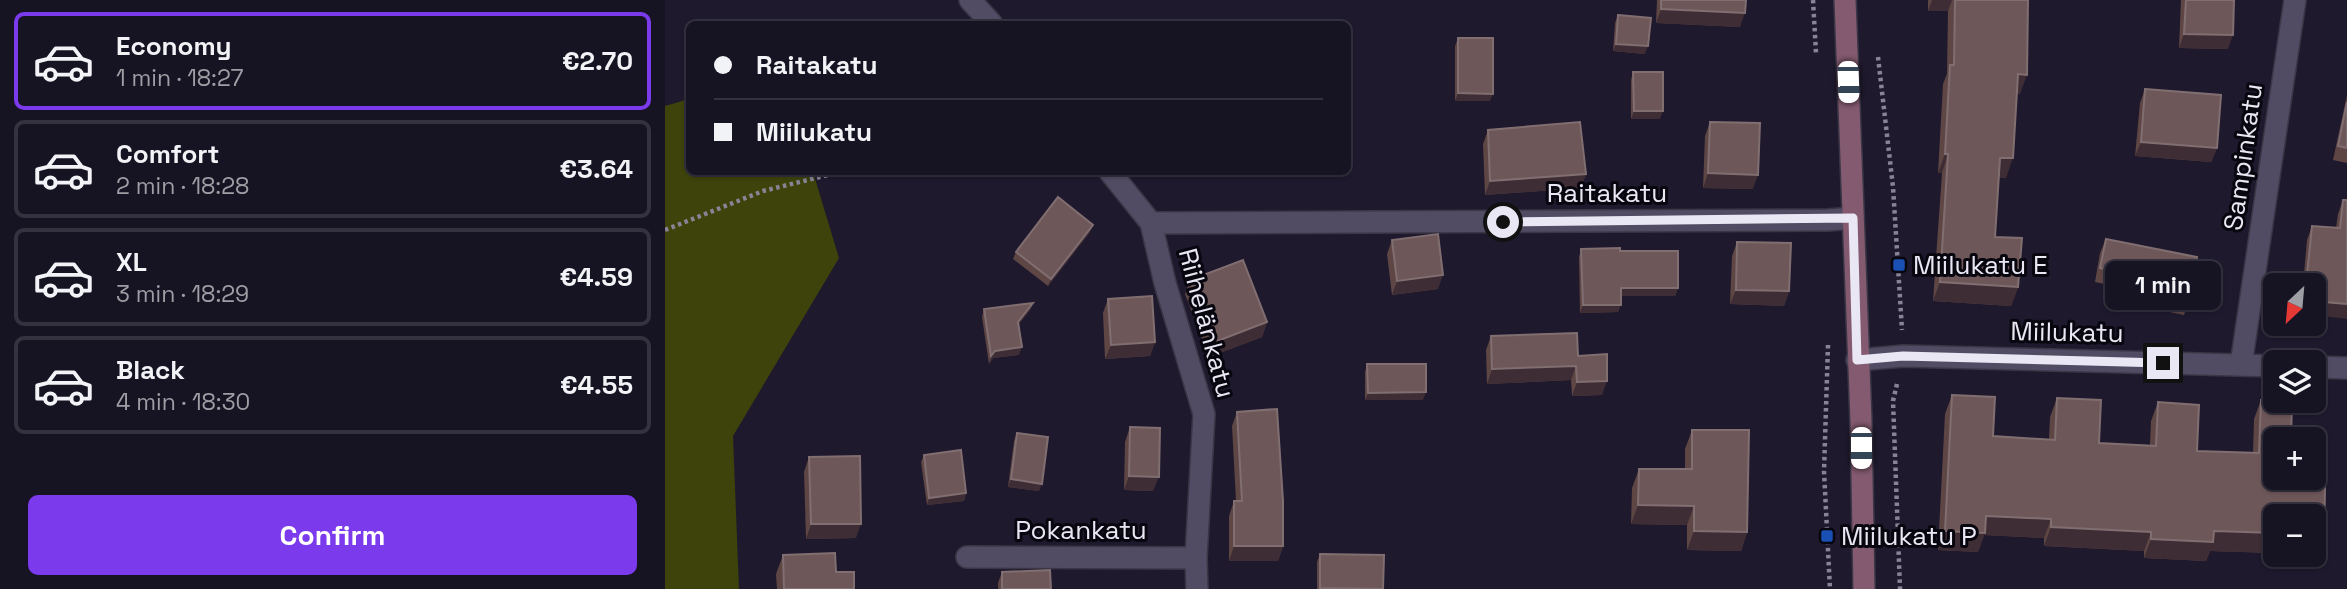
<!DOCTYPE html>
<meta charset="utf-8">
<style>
body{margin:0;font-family:"Space Grotesk",sans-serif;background:#1f1c2a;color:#f1f3f6;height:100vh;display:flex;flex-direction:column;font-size:26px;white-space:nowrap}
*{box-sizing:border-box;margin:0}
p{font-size:23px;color:#9e9ea5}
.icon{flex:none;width:38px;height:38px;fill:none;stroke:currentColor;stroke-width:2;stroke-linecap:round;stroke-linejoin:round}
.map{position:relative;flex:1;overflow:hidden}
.drawer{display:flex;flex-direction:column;background:#161322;width:665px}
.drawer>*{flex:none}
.banner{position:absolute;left:21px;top:21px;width:665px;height:154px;border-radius:10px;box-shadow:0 2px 5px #0004,0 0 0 2px #353240;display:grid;align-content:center;height:154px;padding:0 28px;background:#161322}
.needle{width:46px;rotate:206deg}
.fabs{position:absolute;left:1598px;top:273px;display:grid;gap:14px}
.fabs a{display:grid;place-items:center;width:63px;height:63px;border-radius:10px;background:#161322;box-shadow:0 2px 5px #0004,0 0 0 2px #353240;font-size:35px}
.end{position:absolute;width:32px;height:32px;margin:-16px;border:9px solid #eae7f5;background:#111;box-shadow:0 0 0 4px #111}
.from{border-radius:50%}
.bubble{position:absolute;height:49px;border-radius:10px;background:#161322;box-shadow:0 2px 5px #0004,0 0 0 2px #353240;font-size:23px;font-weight:700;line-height:49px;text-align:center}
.car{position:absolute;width:21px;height:42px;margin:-21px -10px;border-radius:9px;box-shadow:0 0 5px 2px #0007;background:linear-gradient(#fff 24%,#345 0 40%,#fff 0 76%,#345 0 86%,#fff 0)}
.banner b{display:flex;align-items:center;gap:24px;height:66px;font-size:26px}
.banner b+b{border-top:2px solid #353240}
.banner i{width:18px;height:18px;background:#f1f3f6}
ul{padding:12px 0 0;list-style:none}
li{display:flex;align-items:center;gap:21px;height:98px;margin:0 14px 10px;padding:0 14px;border:4px solid #353240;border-radius:10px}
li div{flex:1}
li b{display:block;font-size:26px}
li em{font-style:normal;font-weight:700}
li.current{border-color:#7c3aed}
li>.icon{width:63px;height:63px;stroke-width:1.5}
.primary-button{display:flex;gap:14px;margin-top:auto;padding:14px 28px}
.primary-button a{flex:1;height:80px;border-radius:10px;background:#7c3aed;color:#fff;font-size:28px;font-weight:700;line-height:80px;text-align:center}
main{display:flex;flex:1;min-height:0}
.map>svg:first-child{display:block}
</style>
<main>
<section class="drawer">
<ul>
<li class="current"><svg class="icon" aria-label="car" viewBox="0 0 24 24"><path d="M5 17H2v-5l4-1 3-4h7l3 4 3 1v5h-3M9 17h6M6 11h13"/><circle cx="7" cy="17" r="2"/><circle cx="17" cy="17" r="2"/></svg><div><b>Economy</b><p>1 min · 18:27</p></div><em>€2.70</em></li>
<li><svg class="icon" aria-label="car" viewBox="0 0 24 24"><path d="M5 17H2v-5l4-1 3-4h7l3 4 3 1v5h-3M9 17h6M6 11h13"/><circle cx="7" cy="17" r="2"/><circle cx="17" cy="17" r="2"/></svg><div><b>Comfort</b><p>2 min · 18:28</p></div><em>€3.64</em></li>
<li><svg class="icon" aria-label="car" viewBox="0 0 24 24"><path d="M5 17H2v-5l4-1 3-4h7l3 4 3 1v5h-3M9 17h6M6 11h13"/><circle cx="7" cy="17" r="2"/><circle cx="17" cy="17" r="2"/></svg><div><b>XL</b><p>3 min · 18:29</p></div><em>€4.59</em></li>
<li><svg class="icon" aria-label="car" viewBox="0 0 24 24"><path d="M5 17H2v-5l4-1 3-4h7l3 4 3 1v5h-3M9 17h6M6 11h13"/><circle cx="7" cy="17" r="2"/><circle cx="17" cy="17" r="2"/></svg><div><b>Black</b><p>4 min · 18:30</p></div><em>€4.55</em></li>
</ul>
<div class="primary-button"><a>Confirm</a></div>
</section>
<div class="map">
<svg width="1682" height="589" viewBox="0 0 1682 589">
<rect width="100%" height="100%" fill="#1e192d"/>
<!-- green -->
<polygon fill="#3d430b" points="24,99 24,172 148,172 174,258 68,436 74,589 0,589 0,106"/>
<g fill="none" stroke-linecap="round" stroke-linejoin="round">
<!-- street casing -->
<g stroke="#3a3646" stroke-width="24">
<g id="street">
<polyline points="305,0 327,24"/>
<polyline points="445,172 486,223 500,283 539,414 531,558 532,589"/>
<polyline points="486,223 1163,220 1188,218"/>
<polyline points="1192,360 1239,356 1610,366"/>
<polyline points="1576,365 1630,0"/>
<polyline points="1648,367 1682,368"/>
<polyline points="302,557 531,558"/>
</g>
</g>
<!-- secondary casing -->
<g stroke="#3a3646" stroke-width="24">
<polyline id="secondary" points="1180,0 1196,421 1199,589"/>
</g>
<!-- path -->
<g stroke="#888495" stroke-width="4.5" stroke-dasharray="3.5 3.5" stroke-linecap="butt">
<polyline points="1148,0 1151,53"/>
<polyline points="1213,57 1228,187 1237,330"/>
<polyline points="0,230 98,191 163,175"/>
<polyline points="1163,345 1159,471 1165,589"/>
<polyline points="1232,384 1228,401 1235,589"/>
</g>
<!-- street -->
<use href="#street" stroke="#514c63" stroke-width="21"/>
<!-- secondary -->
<use href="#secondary" stroke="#835a6f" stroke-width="21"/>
</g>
<!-- wall -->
<g fill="#5e4645">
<polygon points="992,0 1081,0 1075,27 991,23"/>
<polygon points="1263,0 1363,0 1355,94 1352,94 1341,178 1334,177 1330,237 1353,287 1346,306 1268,301 1277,173 1273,173 1278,84 1282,74 1283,11 1263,11"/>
<polygon points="1516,0 1569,0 1563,49 1514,48"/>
<polygon points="953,15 980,54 948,51 950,23"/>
<polygon points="793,38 825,101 790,101 790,46"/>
<polygon points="968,72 995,119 966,119 966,80"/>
<polygon points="1480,89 1552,148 1546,162 1470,156 1475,103"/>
<polygon points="1682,95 1682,163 1668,160"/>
<polygon points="1045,122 1088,189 1038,188 1040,136"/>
<polygon points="823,130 921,174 916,188 820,195 818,144"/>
<polygon points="1678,200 1682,319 1648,285 1638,285 1642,240 1647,226 1671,228 1673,214"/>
<polygon points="425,232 383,286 348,259 351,252"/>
<polygon points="1441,239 1524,300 1519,315 1461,303 1464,289 1430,282 1435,253"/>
<polygon points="727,240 773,289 727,295 722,254"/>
<polygon points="1072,242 1124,291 1119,306 1065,304 1067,256"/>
<polygon points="916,249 1013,288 1010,296 956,296 953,312 915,313 914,257"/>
<polygon points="525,280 602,322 597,337 544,357 520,294"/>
<polygon points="443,299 490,342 485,356 440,359 438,313"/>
<polygon points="368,303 365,310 353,325 354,355 328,358 324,364 317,317 319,309"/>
<polygon points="826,336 913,356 937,395 907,396 906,380 822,384 821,350"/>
<polygon points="702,364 758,400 700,400 700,372"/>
<polygon points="1287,395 1330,397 1328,436 1384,439 1385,417 1392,398 1436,400 1434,443 1485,445 1486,421 1493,402 1534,405 1532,451 1588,453 1589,419 1596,400 1627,401 1626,439 1610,439 1610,478 1648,478 1648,444 1661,444 1659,535 1652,554 1648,554 1648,516 1610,516 1610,553 1545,551 1541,561 1479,558 1479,551 1379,546 1379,538 1319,535 1313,552 1273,550 1280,414"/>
<polygon points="572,412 618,546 613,561 564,561 564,516 569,501 571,501 567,426"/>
<polygon points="465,427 488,491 459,490 460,442"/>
<polygon points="1027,430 1082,532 1076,551 1022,550 1022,525 966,524 967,488 974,469 1020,469 1020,449"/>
<polygon points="352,433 374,491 343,487 349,441"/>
<polygon points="259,455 301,493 299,501 262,505 256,462"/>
<polygon points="144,457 191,538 141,539 139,472"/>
<polygon points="655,554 718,589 652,589 652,562"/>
<polygon points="118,555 171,572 189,589 112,589 111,574"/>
<polygon points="337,572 386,589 333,589 333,583"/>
</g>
<!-- shaded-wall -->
<g fill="#3e2d34">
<polygon points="1267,0 1287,0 1283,11 1263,11"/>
<polygon points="996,9 1080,13 1075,27 991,23"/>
<polygon points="1519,34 1568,35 1563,49 1514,48"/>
<polygon points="951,44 983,46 980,54 948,51"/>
<polygon points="1353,74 1362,75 1355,94 1346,93"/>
<polygon points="793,93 828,94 825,101 790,101"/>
<polygon points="969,111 998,111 995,119 966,119"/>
<polygon points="1476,142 1552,148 1546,162 1470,156"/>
<polygon points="1280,154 1283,154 1277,173 1273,173"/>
<polygon points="1335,158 1348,158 1341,178 1328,177"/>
<polygon points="1043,173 1093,175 1088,189 1038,188"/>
<polygon points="921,174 916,188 820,195 825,181"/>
<polygon points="428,225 425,232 383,286 386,279"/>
<polygon points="778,275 773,289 727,295 732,281"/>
<polygon points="1275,282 1353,287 1346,306 1268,301"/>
<polygon points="956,288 1013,288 1010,296 953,296"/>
<polygon points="1071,290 1124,291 1119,306 1065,304"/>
<polygon points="1648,301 1682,304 1682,319 1648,315"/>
<polygon points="368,303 365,310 350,329 353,322"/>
<polygon points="918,305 956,305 953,312 915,313"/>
<polygon points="602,322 597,337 544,357 550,342"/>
<polygon points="490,342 485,356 440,359 446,345"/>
<polygon points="357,347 354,355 328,358 324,364 326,356 330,351"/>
<polygon points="911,366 906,380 822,384 827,369"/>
<polygon points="942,381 937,395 907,396 912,382"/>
<polygon points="761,392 758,400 700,400 703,393"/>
<polygon points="464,476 494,477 488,491 459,490"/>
<polygon points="346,479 377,484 374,491 343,487"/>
<polygon points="301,493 299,501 262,505 264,498"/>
<polygon points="973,505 1029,506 1022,525 966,524"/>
<polygon points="1321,516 1386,519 1379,538 1319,535 1313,552 1273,550 1280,531"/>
<polygon points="146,524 196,524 191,538 141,539"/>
<polygon points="1386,527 1486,532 1479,551 1379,546"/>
<polygon points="1029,531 1082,532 1076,551 1022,550"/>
<polygon points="1549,531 1610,533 1610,553 1545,551 1541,561 1479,558 1486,539"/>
<polygon points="1648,534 1659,535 1652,554 1648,554"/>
<polygon points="569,546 618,546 613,561 564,561"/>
</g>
<!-- building -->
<g fill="#6e5758" stroke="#816e71" stroke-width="2">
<polygon points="996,0 1081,0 1080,13 996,9"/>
<polygon points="1290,0 1363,0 1362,75 1353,74 1348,158 1335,158 1330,237 1357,238 1353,287 1275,282 1283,154 1280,154 1285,65 1289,65"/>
<polygon points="1521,0 1569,0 1568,35 1519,34"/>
<polygon points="953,15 986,18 983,46 951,44"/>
<polygon points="793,38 828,38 828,94 793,93"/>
<polygon points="968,72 998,72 998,111 969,111"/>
<polygon points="1480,89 1556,95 1552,148 1476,142"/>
<polygon points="1682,102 1682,148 1673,146"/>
<polygon points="915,122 921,174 825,181 823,130"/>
<polygon points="1045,122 1095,123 1093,175 1043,173"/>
<polygon points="393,197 428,225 386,279 351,252"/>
<polygon points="1678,200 1682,200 1682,304 1648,301 1648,285 1641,285 1647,226 1675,228"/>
<polygon points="773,234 778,275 732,281 727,240"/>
<polygon points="1441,239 1532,257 1524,300 1466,289 1469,275 1435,268"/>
<polygon points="1072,242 1126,243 1124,291 1071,290"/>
<polygon points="955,248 955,251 1013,251 1013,288 956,288 956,305 918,305 916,249"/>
<polygon points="578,260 602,322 550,342 525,280"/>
<polygon points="487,296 490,342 446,345 443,299"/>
<polygon points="368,303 353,322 357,347 330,351 326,356 319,309"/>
<polygon points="912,333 913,356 942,354 942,381 912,382 911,366 827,369 826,336"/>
<polygon points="702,364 761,364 761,392 703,393"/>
<polygon points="1287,395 1330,397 1328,436 1390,440 1392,398 1436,400 1434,443 1491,446 1493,402 1534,405 1532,451 1594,453 1596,400 1627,401 1626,439 1610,439 1610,478 1648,478 1648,444 1661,444 1659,535 1648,534 1648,516 1610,516 1610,533 1549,531 1548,542 1486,539 1486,532 1386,527 1386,519 1321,516 1320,533 1280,531"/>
<polygon points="612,409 618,501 618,546 569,546 569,501 577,501 572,412"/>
<polygon points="465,427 495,428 494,477 464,476"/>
<polygon points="1027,430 1084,430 1082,532 1029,531 1029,506 973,505 974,469 1027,469"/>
<polygon points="352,433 383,437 377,484 346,479"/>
<polygon points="296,450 301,493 264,498 259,455"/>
<polygon points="195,456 196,524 146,524 144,457"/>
<polygon points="170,553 171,572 189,572 189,589 119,589 118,555"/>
<polygon points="655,554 719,555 718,589 655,588"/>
<polygon points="385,570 386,589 337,589 337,572"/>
</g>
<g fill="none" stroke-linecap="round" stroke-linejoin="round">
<!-- route -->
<polyline stroke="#eae7f5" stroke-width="9" points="838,222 1188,218 1192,360 1238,356 1498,363"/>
</g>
<!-- markers -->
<g fill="#1a4fb4" stroke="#08060e" stroke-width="2.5">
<rect x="1227" y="258" width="14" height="14" rx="3.5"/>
<rect x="1155" y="529" width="14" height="14" rx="3.5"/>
</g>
<g text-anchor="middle" stroke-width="6" stroke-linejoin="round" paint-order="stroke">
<!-- street labels -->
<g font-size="26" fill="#eae7f5" stroke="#08060e">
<text transform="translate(1578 157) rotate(-82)" y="9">Sampinkatu</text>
<text x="942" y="202">Raitakatu</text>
<text transform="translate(542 323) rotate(75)" y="9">Riihelänkatu</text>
<text transform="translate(1402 332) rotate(1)" y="9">Miilukatu</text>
<text x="416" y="539">Pokankatu</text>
</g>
<!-- poi labels -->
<g font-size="26" fill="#eae7f5" stroke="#08060e" text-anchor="start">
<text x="1248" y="274">Miilukatu E</text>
<text x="1176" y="545">Miilukatu P</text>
</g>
</g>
</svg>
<div class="fabs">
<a><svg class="needle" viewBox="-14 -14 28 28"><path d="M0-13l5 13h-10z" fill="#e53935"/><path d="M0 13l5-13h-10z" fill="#9e9ea5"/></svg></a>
<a><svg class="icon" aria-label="layers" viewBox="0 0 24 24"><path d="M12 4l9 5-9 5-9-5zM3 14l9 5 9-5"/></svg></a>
<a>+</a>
<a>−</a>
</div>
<i class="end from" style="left:838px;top:222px"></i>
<i class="end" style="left:1498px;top:363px"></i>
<div class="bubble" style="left:1440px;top:261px;width:116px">1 min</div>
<i class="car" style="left:1183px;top:82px;rotate:178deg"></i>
<i class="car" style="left:1196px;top:448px;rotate:180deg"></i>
<div class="banner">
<b><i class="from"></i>Raitakatu</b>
<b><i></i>Miilukatu</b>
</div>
</div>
</main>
